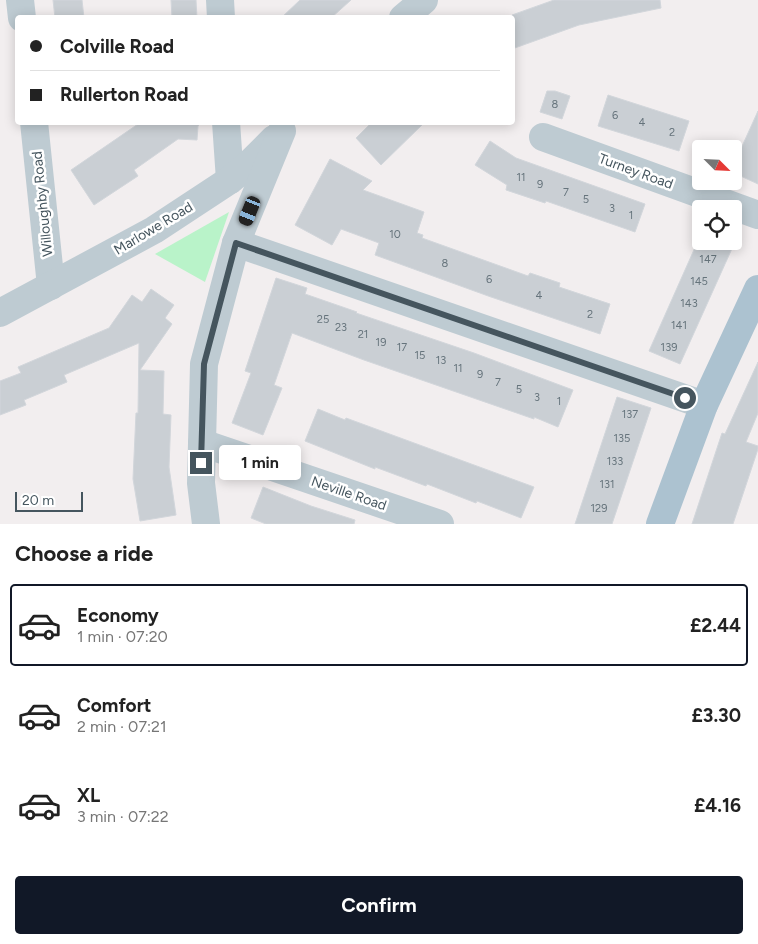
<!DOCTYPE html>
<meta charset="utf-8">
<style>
body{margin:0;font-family:Figtree,sans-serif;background:#f6f6f6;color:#222;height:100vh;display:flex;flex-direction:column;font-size:19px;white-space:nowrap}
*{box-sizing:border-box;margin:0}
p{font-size:16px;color:#767676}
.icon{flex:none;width:28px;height:28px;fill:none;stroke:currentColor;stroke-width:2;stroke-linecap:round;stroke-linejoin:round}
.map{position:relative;height:524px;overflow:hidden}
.panel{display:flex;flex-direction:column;background:#fff;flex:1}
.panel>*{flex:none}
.top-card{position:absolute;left:15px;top:15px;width:500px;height:110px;border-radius:5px;box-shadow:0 2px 12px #0003;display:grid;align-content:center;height:110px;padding:0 15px;background:#fff}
.needle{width:32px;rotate:114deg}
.tools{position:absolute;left:692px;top:140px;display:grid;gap:10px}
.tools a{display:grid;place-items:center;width:50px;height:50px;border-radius:5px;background:#fff;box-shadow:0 2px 12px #0003;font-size:25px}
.scale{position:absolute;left:15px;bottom:12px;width:68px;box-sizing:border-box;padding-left:5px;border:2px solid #45555e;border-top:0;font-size:14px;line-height:18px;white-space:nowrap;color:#45555e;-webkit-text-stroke:4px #fff;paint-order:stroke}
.end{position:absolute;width:22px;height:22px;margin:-11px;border:6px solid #45555e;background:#fff;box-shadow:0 0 0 2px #fff}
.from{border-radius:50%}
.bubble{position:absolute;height:35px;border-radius:5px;background:#fff;box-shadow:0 2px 12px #0003;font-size:16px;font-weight:700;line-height:35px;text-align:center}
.car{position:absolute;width:15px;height:30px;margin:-15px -8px;border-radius:6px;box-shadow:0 0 4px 1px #0007;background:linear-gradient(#222 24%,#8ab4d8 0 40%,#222 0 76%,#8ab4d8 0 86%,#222 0)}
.top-card b{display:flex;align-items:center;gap:18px;height:48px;font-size:19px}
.top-card b+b{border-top:1px solid #e0e0e0}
.top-card i{width:12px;height:12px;background:#222}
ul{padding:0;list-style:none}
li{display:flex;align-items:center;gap:15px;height:82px;margin:0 10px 8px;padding:0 5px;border:2px solid transparent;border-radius:5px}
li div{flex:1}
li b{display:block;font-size:19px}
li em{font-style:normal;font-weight:700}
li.active{border-color:#111827}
li>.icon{width:45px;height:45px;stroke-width:1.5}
h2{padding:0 15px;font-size:22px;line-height:60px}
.cta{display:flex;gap:10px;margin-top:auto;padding:10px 15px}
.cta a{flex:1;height:58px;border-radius:5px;background:#111827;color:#fff;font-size:20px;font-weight:700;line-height:58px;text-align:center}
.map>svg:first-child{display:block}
</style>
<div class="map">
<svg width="758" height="524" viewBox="0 0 758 524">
<rect width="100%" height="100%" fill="#f2eeef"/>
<!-- green -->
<polygon fill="#b9f3c9" points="229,212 205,282 155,254"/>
<!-- building -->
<g fill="#cacfd4" stroke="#d2d6db">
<polygon points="53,0 82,0 84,18 55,18"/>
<polygon points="171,0 196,0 197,18 172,18"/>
<polygon points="300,0 351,0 331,18 281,18"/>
<polygon points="554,0 660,0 661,8 579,25 512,49 512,15"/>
<polygon points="547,91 555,91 570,96 562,119 540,112"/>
<polygon points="608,95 689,121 679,151 598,126"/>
<polygon points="758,111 758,184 734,173 734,164"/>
<polygon points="141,122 202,122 198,126 197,140 178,139 134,170 138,176 94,205 71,170"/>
<polygon points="372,122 425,122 381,165 356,138"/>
<polygon points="490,141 516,158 645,204 635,232 546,201 545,203 506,190 507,185 475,165"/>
<polygon points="330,159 372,181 363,190 424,212 417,233 423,235 422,238 528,276 530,273 560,283 559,287 610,304 600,334 491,297 375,255 379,243 341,229 332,245 295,225"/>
<polygon points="734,231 739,233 680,364 649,351 701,234 701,241 734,241"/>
<polygon points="276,278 307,288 305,294 357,312 356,313 474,353 573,390 558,427 534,417 534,419 364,360 292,333 274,385 282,388 263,435 232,423 251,373 245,371"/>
<polygon points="151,289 174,305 165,318 172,324 140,370 164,371 163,414 171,415 169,467 176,515 140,521 133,479 136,413 138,413 139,343 64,375 67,382 24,400 26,405 0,415 0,381 21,373 18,367 109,328 132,295 142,302"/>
<polygon points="758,362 758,413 746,442 758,446 758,449 733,524 692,524 722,433 725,434"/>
<polygon points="617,397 651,408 612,524 575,524"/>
<polygon points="318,409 345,420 346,418 534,487 521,518 477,501 476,503 427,484 426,486 375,467 375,469 305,441"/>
<polygon points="263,487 311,506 355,520 354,524 266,524 251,518"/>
</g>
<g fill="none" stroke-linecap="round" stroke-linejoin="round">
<!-- minor -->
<g stroke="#becbd2" stroke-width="28">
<polyline points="20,0 22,18"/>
<polyline points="220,0 221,18"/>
<polyline points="403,18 424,0"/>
<polyline points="34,122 51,286"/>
<polyline points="226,122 230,180"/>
<polyline points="543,137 758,215"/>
<polyline points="236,243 704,405"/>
<polyline points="0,313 154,230 230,180 245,168 274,139"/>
<polyline points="202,443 440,524"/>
<polyline points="206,524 201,483 204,364 236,243 282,131"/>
</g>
<!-- major -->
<polyline stroke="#acc2d0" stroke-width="28" points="660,524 704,405 758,289"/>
</g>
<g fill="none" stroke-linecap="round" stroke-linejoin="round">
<!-- route -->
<polyline stroke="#45555e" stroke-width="6" points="201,463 204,364 236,243 685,398"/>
</g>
<g text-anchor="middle" stroke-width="5" stroke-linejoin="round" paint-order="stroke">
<!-- number labels -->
<g font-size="11" fill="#66747c">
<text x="555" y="108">8</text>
<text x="615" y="119">6</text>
<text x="642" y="126">4</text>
<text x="672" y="136">2</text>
<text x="521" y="181">11</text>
<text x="540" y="188">9</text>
<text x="566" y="196">7</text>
<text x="586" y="203">5</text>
<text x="612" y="212">3</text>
<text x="631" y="219">1</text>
<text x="395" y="238">10</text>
<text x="708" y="263">147</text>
<text x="445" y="267">8</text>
<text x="489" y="283">6</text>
<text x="699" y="285">145</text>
<text x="539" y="299">4</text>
<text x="689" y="307">143</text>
<text x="590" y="318">2</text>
<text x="323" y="323">25</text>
<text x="679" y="329">141</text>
<text x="341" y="331">23</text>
<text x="363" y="338">21</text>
<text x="381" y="346">19</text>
<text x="402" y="351">17</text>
<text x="669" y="351">139</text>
<text x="420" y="359">15</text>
<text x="441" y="364">13</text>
<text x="458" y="372">11</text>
<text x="480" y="378">9</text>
<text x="498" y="386">7</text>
<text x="519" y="393">5</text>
<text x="537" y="401">3</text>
<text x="559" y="405">1</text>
<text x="630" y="418">137</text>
<text x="622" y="442">135</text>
<text x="615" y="465">133</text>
<text x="607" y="488">131</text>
<text x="599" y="512">129</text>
</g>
<!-- street labels -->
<g font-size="14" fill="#45555e" stroke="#fff">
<text transform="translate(636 171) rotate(20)" y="5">Turney Road</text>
<text transform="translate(42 204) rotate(-96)" y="5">Willoughby Road</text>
<text transform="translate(153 228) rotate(-31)" y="5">Marlowe Road</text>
<text transform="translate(349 493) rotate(19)" y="5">Neville Road</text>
</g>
</g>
</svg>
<div class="tools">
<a><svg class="needle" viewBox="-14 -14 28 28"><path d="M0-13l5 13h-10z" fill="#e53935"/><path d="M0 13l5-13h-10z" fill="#767676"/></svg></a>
<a><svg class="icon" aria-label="locate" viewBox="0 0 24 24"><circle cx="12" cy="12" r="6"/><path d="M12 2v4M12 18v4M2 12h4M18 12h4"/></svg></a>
</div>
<div class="scale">20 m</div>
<i class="end from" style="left:685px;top:398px"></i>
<i class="end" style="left:201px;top:463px"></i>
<div class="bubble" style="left:219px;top:445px;width:82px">1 min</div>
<i class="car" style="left:250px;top:211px;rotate:202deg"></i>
<div class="top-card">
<b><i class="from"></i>Colville Road</b>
<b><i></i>Rullerton Road</b>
</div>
</div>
<section class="panel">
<h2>Choose a ride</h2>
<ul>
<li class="active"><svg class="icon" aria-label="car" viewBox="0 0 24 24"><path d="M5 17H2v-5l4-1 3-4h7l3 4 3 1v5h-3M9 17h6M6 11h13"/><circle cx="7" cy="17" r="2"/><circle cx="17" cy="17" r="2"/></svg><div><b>Economy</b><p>1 min · 07:20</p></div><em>£2.44</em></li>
<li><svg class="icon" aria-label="car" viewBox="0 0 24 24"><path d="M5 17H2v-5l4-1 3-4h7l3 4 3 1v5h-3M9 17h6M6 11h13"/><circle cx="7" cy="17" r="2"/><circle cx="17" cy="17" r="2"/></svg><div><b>Comfort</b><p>2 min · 07:21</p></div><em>£3.30</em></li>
<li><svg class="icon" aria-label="car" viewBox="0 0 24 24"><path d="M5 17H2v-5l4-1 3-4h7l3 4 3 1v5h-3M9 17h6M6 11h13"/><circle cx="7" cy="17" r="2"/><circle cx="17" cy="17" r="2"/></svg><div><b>XL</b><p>3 min · 07:22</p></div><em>£4.16</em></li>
</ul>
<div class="cta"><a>Confirm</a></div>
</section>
